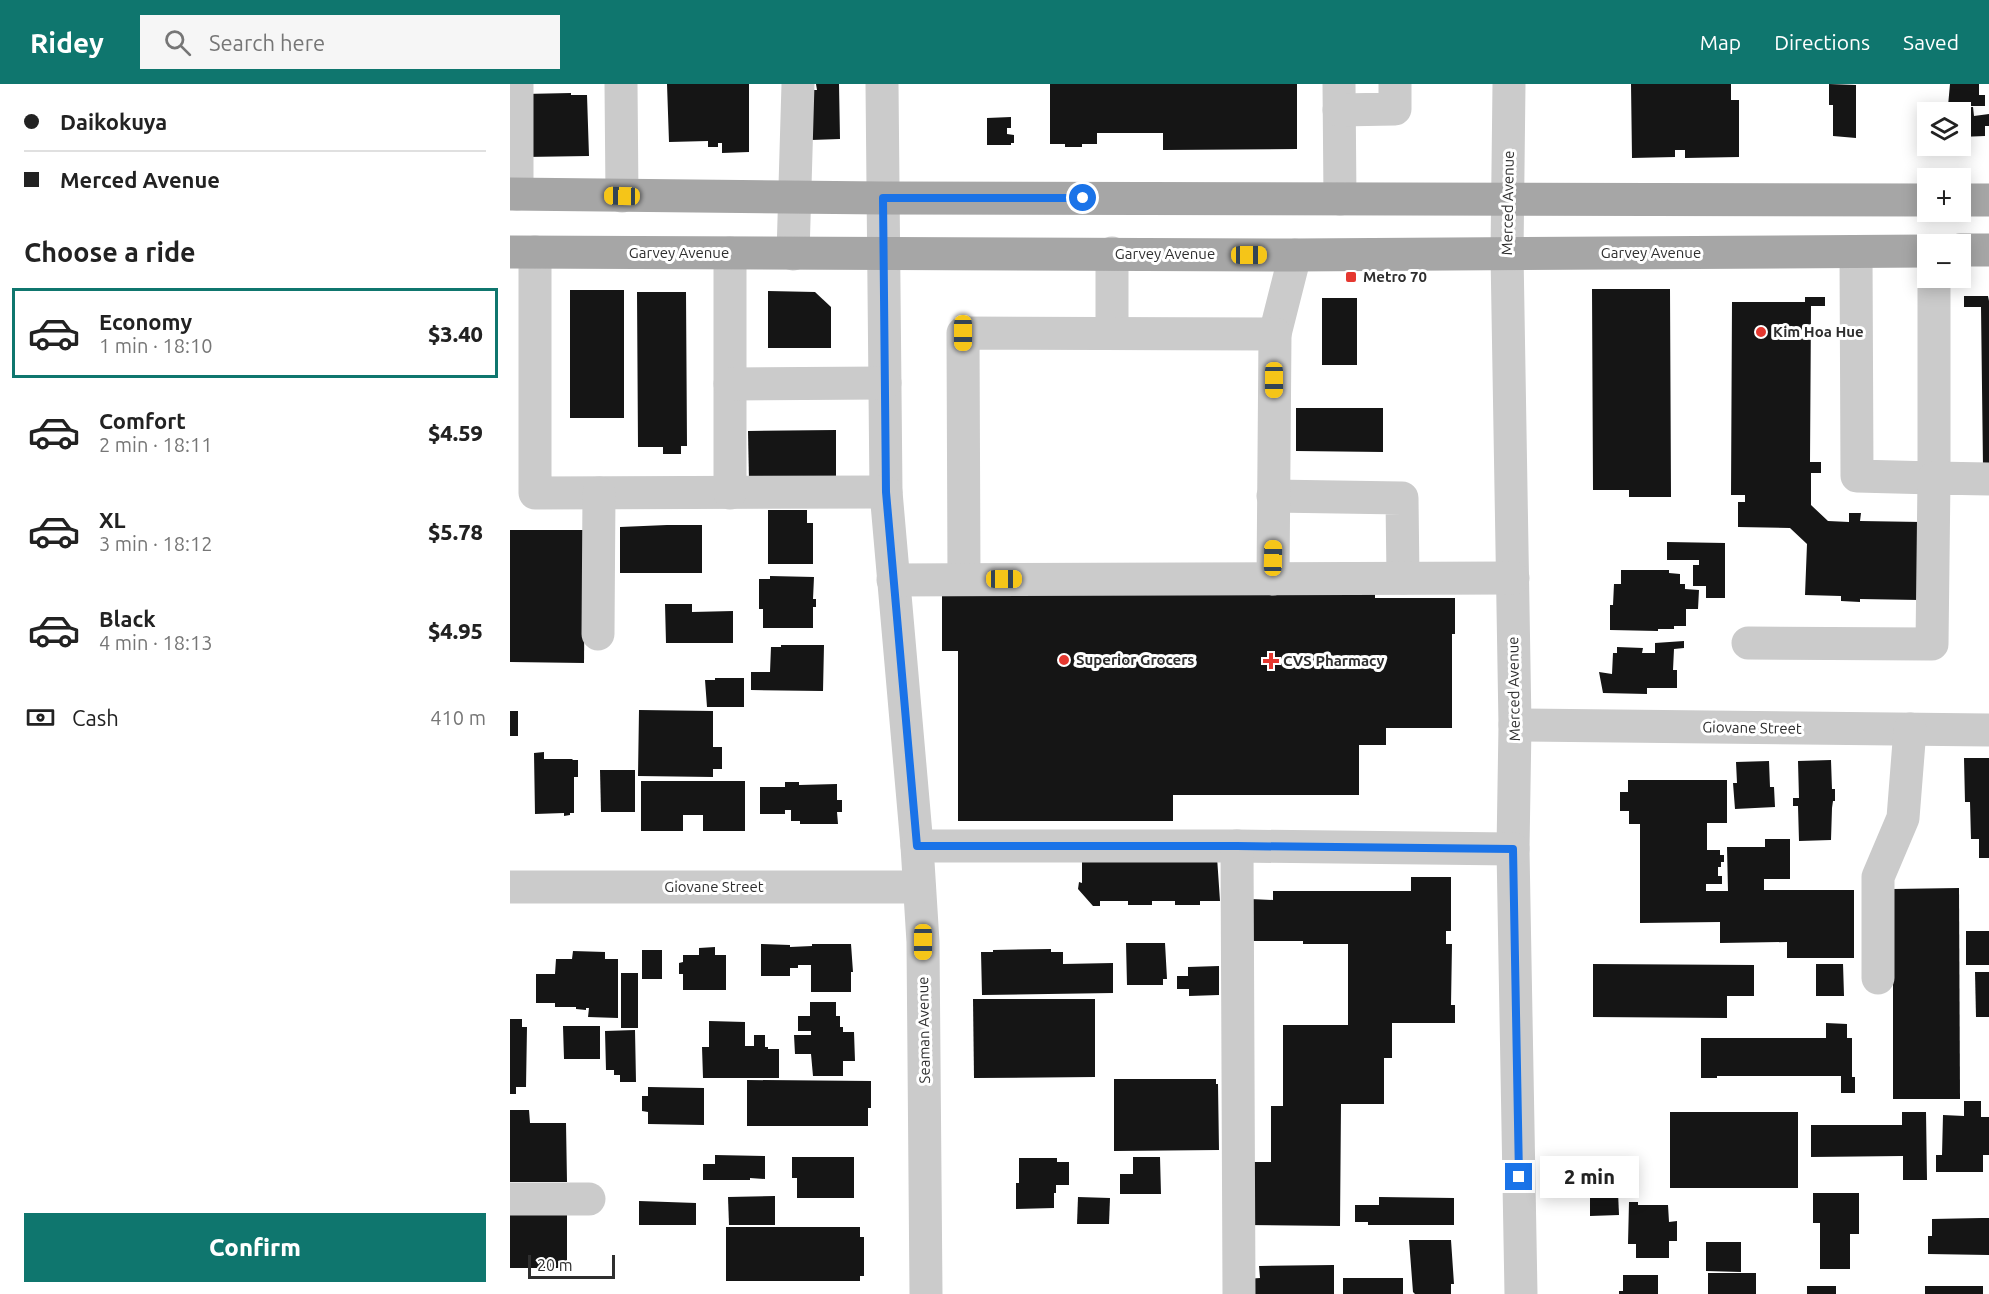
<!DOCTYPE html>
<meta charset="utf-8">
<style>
body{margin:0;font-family:Ubuntu,sans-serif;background:#f6f6f6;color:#222;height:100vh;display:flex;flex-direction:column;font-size:22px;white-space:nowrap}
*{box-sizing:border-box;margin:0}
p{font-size:20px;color:#767676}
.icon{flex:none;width:33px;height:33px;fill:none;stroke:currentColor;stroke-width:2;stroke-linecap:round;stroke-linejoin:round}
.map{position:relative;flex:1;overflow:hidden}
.drawer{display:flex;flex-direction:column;background:#fff;width:510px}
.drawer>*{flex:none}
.hud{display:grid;align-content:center;height:132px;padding:0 24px;background:#fff}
.tools{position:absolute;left:1407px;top:18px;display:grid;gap:12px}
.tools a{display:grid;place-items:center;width:54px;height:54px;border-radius:0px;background:#fff;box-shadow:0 3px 15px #0003;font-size:30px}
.scale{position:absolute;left:18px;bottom:15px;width:87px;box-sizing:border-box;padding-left:6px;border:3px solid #2e2e2e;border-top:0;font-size:16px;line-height:21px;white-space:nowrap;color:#2e2e2e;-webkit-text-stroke:4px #fff;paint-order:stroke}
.end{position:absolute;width:27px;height:27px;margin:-14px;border:8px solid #1a73e8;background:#fff;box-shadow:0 0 0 3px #fff}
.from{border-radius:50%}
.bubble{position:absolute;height:42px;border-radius:0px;background:#fff;box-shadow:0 3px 15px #0003;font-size:20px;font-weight:800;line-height:42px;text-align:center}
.car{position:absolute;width:18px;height:36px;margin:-18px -9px;border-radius:8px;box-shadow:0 0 4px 2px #0007;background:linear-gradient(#f5c518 24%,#345 0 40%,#f5c518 0 76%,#345 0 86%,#f5c518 0)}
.hud b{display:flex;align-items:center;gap:21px;height:57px;font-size:22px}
.hud b+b{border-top:2px solid #e0e0e0}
.hud i{width:15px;height:15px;background:#222}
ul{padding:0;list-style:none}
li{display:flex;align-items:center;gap:18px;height:90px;margin:0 12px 9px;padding:0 12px;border:3px solid transparent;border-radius:0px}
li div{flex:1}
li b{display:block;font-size:22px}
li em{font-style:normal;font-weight:800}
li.current{border-color:#0f766e}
li>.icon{width:54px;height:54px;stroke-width:1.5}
h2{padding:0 24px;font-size:27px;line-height:72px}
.pay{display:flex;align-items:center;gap:15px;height:66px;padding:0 24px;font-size:22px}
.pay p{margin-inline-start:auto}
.action{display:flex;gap:12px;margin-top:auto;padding:12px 24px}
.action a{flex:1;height:69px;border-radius:0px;background:#0f766e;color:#fff;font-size:24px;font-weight:800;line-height:69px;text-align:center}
header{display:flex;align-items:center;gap:36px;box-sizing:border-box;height:84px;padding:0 30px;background:#0f766e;color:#fff}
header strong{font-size:28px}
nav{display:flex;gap:33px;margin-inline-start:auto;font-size:21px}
.search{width:420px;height:54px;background:#f6f6f6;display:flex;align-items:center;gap:15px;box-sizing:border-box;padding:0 21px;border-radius:0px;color:#767676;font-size:22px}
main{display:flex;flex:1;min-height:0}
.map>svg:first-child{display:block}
</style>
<header>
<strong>Ridey</strong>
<div class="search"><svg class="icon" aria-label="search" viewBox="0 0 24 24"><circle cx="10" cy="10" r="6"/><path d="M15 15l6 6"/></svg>Search here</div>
<nav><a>Map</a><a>Directions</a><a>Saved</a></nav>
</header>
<main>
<section class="drawer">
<div class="hud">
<b><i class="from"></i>Daikokuya</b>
<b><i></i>Merced Avenue</b>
</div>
<h2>Choose a ride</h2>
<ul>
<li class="current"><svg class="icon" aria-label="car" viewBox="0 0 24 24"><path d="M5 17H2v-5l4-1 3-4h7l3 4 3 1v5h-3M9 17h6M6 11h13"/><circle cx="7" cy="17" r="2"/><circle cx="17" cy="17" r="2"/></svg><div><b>Economy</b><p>1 min · 18:10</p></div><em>$3.40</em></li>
<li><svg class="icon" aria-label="car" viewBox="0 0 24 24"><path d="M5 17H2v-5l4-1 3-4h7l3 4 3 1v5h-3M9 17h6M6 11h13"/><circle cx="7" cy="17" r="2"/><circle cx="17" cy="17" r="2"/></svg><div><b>Comfort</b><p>2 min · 18:11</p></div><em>$4.59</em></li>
<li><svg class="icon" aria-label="car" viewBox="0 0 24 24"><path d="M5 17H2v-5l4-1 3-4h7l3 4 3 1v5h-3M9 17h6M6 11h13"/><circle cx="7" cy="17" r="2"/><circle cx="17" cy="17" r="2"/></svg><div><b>XL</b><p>3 min · 18:12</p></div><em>$5.78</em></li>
<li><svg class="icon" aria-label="car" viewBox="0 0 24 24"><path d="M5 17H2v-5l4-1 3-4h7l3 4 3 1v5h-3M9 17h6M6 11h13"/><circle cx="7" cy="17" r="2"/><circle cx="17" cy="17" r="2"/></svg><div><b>Black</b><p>4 min · 18:13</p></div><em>$4.95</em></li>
</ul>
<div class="pay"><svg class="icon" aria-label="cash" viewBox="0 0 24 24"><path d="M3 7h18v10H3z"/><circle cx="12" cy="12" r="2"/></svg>Cash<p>410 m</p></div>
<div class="action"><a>Confirm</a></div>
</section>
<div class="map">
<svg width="1479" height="1210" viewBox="0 0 1479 1210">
<rect width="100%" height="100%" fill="#fff"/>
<!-- building -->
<g fill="#151515">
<polygon points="157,0 239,0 239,68 212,69 212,59 208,59 208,63 198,63 198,57 159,58"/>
<polygon points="306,0 329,0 330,55 301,56 300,6 307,6"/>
<polygon points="540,0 787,0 787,65 653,66 653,49 587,49 587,60 572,60 572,63 555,63 555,60 540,60"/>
<polygon points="1121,0 1221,0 1221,16 1229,16 1229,73 1175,74 1175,66 1165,66 1165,73 1122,74"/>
<polygon points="1319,0 1346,1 1346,54 1323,52 1323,21 1319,21"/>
<polygon points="1440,0 1469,0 1469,11 1475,11 1475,22 1438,22"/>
<polygon points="61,9 61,11 77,11 79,72 15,73 14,10"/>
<polygon points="1463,23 1464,32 1479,30 1479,42 1475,42 1475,52 1450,53 1450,28 1441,28 1441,24"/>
<polygon points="501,33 501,44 497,44 497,50 504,51 504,59 501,59 501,61 477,61 477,34"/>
<polygon points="1082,205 1160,205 1161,413 1119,413 1119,406 1083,406"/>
<rect x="60" y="206" width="54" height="128"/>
<polygon points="258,207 305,208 321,223 321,264 258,264"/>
<polygon points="127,208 176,208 177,362 171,362 171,370 153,370 153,363 128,363"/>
<polygon points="1454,212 1478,212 1479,217 1479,383 1473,383 1471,223 1454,223"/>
<polygon points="1295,213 1315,213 1315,222 1301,222 1300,378 1311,378 1311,389 1301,389 1301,421 1318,437 1339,438 1339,429 1351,429 1350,437 1411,438 1409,516 1350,515 1350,518 1331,517 1331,512 1295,511 1297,460 1280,444 1228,443 1228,418 1235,418 1235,411 1221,411 1222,218 1295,218"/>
<rect x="812" y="214" width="35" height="67"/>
<polygon points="786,324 873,324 873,368 786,367"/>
<polygon points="326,346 326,396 239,397 238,347"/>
<polygon points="258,426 297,426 297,439 303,439 303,480 258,480"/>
<polygon points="157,441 192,441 192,489 110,489 110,443"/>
<polygon points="0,446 75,446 74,579 0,578"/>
<polygon points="1157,458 1215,459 1215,514 1196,514 1196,502 1183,502 1183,481 1189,481 1189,476 1157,476"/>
<polygon points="1111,486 1159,486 1159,489 1170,490 1170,500 1175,500 1175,505 1189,506 1188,525 1176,525 1176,542 1164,542 1164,545 1148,545 1148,547 1100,546 1100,521 1103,521 1104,500 1111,500"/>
<polygon points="260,492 304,493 303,515 306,515 306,523 303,523 303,544 253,544 253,525 249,525 249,495 260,495"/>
<polygon points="432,508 865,508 865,514 945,514 945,550 942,550 942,644 876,644 876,661 849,661 849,711 663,711 663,737 448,737 448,567 432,567"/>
<polygon points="155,520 182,520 182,528 223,527 223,559 156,559"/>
<polygon points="1174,557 1174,564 1164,565 1163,586 1167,586 1167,604 1137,604 1137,610 1093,609 1089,588 1102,590 1103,569 1107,569 1107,563 1133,564 1132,569 1145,569 1145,559"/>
<polygon points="271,561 314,561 313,607 241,606 241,588 260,588 261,563 271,563"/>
<polygon points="205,594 234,594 234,623 197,623 195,596 205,596"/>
<polygon points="129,626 203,627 203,663 212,663 212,685 203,685 203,693 128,692"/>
<rect x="0" y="627" width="8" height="25"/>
<polygon points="34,668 34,675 62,675 63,676 68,676 68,693 64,693 64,729 60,729 60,731 54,732 54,729 25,730 24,669"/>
<polygon points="1454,674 1479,674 1479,774 1469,774 1469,755 1461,755 1460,718 1455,718"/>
<polygon points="1321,676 1322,705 1325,705 1325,717 1323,717 1322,724 1321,756 1289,757 1288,722 1283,722 1283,714 1289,714 1288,677"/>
<polygon points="1259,677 1260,703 1264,703 1265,723 1225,725 1223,699 1227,699 1226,678"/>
<polygon points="90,686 125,686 125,728 91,728"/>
<polygon points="1118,696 1217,696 1217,739 1197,739 1197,766 1210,766 1210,771 1214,771 1214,778 1211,778 1211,783 1208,783 1208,792 1212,792 1212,800 1196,800 1196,807 1218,807 1217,763 1255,763 1255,755 1280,755 1280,795 1254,795 1254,806 1344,806 1344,874 1277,874 1277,858 1210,859 1210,838 1130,839 1130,740 1119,740 1119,727 1110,727 1110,708 1118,708"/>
<polygon points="131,697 235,697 235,747 193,747 193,731 173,731 173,747 131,747"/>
<polygon points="275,698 289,698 289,701 327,700 327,716 332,716 332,728 327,728 328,740 290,740 290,737 281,737 281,726 275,726 275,730 250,730 250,703 275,703"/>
<polygon points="572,773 707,773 710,817 690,817 690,821 665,821 665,817 642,817 642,821 618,821 618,817 590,817 590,822 583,822 568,805 569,798 572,799"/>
<polygon points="901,793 941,793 941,847 936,847 936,860 942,860 941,921 945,921 945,939 882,939 882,974 874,974 874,1020 831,1020 830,1142 736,1141 737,1078 761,1078 761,1022 773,1022 773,941 838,941 838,860 793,860 793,857 740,857 740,815 763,816 763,807 901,807"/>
<polygon points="1449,804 1450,1015 1383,1015 1383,805"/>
<rect x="1456" y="847" width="23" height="34"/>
<polygon points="616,859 655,859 657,895 653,895 653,901 617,901"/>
<polygon points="251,860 280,861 280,863 302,862 302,860 341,860 343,888 341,888 341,908 301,908 301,881 288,881 288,884 280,884 280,892 251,892"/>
<polygon points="205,863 205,871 216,871 216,906 173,906 173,890 169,890 169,879 173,878 173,871 189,871 189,864"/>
<polygon points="541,865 541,868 553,868 553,880 603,879 603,909 472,911 471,868 483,868 483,866"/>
<rect x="132" y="866" width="20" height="29"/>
<polygon points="63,867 95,868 95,875 108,875 108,934 78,933 79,924 76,924 76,926 66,925 66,923 45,923 45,919 26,919 26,890 45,890 46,875 62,875"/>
<polygon points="1083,880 1244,881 1244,912 1217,912 1217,934 1083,933"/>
<polygon points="1306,880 1333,880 1334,912 1306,912"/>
<polygon points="709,882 709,911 679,912 679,905 667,905 667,892 678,892 678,883"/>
<polygon points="1465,888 1479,888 1479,933 1466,933"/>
<rect x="111" y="889" width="17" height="55"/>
<polygon points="463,915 585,915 585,993 464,994"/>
<polygon points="300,918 326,918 326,932 330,932 330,943 333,943 333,948 344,948 345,977 333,977 333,992 303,992 301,970 285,970 284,951 301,951 301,947 288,947 288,932 300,932"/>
<polygon points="0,935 12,935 12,943 17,943 16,1003 6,1003 6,1010 0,1010"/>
<polygon points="199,937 235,938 235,962 244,962 244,951 255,951 255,963 258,963 258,965 269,965 269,994 193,994 192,963 199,963"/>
<polygon points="1316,939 1337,940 1337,954 1342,954 1342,993 1345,993 1345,1009 1331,1009 1331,992 1207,992 1207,994 1191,994 1191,954 1316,954"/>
<polygon points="53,942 90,942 90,975 54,975"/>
<polygon points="125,946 126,998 110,998 110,991 104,991 104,986 96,986 95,947"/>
<polygon points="604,995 706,995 706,1000 708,1000 709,1066 604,1067"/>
<polygon points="237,996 361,997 361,1024 358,1024 358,1042 237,1042"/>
<polygon points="138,1003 194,1004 194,1041 138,1040 138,1028 132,1027 132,1012 138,1012"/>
<polygon points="1454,1017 1471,1017 1471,1033 1479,1033 1479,1071 1473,1071 1473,1088 1426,1088 1426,1071 1432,1071 1433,1031 1454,1032"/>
<polygon points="0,1026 19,1026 20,1039 56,1039 57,1098 0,1098"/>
<rect x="1160" y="1028" width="128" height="76"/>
<polygon points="1392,1028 1416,1028 1417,1096 1393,1096 1393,1072 1301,1073 1301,1041 1392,1041"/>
<polygon points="205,1071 255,1072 255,1095 240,1094 240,1096 193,1096 193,1080 205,1080"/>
<polygon points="282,1073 344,1073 344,1114 287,1114 287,1094 282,1094"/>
<polygon points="623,1073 650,1073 651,1110 610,1110 610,1090 623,1090"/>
<polygon points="509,1074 547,1074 547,1078 559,1078 559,1101 546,1101 546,1109 544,1109 544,1124 506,1125 506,1099 509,1099"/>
<polygon points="1108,1108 1109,1131 1080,1132 1080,1109"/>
<polygon points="1303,1109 1349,1109 1349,1150 1340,1150 1340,1185 1310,1185 1310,1139 1303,1139"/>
<polygon points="265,1112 265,1141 219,1141 218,1113"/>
<polygon points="568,1113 600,1114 599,1140 567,1140"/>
<polygon points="869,1113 944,1114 944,1141 858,1141 858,1138 845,1138 845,1121 869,1121"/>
<polygon points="129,1117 186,1119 186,1141 129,1141"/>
<polygon points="1119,1118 1128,1118 1128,1121 1158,1121 1159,1138 1167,1137 1167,1157 1159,1157 1159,1174 1126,1174 1126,1160 1118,1160"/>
<rect x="0" y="1126" width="57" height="58"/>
<polygon points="1472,1134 1479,1134 1479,1171 1418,1170 1418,1152 1422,1152 1422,1135"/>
<polygon points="216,1143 350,1143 350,1153 354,1153 354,1192 350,1192 350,1197 216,1197"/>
<polygon points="899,1156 941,1156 944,1200 941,1200 941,1210 905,1210 903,1208"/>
<polygon points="1196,1158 1231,1158 1231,1188 1196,1187"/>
<polygon points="824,1181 824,1210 736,1210 736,1195 750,1194 749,1182"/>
<rect x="1198" y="1189" width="48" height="21"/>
<polygon points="1113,1191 1148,1191 1148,1210 1109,1210 1109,1207 1113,1207"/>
<rect x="833" y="1194" width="60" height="16"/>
<rect x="1297" y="1202" width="29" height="8"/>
<rect x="1415" y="1202" width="58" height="8"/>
</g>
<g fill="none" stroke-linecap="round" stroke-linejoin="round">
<!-- minor -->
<g stroke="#cbcbcb" stroke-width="33">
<polyline points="111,0 112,112"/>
<polyline points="372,0 376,408 407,762 413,858 416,1210"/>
<polyline points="829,0 830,115"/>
<polyline points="999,0 997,169 1005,641 1003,765 1011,1210"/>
<polyline points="829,26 885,25 885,0"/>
<polyline points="7,110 7,0"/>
<polyline points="25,168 25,409 376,408"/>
<polyline points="1346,168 1347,392 1424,394 1424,194"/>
<polyline points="220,169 220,409"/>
<polyline points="283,170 288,0"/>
<polyline points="602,248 602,169"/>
<polyline points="765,250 785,171"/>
<polyline points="220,300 375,299"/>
<polyline points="763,412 892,414 893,494"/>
<polyline points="454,495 453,249 765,250 763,495"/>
<polyline points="383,496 1003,494"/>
<polyline points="88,550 89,409"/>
<polyline points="1238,559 1422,560 1424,394 1479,395"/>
<polyline points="1005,641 1479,646"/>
<polyline points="407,762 727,762 1003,765"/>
<polyline points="727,762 729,1210"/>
<polyline points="0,803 409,803"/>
<polyline points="1368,894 1368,793 1393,734 1400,645"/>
<polyline points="0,1115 79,1115"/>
</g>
<!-- major -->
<g stroke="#a6a6a6" stroke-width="33">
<polyline points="0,110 373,114 1418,116"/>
<polyline points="1450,116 1479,116"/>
<polyline points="1450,166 1479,166"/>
<polyline points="0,168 785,171 1418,167"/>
</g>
</g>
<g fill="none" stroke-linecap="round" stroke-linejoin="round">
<!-- route -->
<polyline stroke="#1a73e8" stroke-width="8" points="573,114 373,114 376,408 407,762 727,762 1003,765 1009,1093"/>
</g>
<!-- markers -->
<g fill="#e53830" stroke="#fff" stroke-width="2">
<rect x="835" y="187" width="12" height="12" rx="3"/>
<circle cx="1251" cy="248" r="6"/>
<circle cx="554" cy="576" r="6"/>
<path d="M758 568h6v6h6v6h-6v6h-6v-6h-6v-6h6z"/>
</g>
<g text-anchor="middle" stroke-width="6" stroke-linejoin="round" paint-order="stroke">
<!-- street labels -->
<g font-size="15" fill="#2e2e2e" stroke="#fff">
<text transform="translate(998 119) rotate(-89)" y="5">Merced Avenue</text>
<text x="169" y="174">Garvey Avenue</text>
<text x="1141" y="174">Garvey Avenue</text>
<text x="655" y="175">Garvey Avenue</text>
<text transform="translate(1004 605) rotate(-91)" y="5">Merced Avenue</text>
<text transform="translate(1242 644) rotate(1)" y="5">Giovane Street</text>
<text x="204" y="808">Giovane Street</text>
<text transform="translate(414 946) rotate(-91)" y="5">Seaman Avenue</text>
</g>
<!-- poi labels -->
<g font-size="15" font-weight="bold" fill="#2e2e2e" stroke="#fff" text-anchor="start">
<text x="853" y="198">Metro 70</text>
<text x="1263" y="253">Kim Hoa Hue</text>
<text x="566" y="581">Superior Grocers</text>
<text x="773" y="582">CVS Pharmacy</text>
</g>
</g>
</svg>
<div class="tools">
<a><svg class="icon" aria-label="layers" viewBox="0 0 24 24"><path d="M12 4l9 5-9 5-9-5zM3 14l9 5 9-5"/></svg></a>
<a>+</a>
<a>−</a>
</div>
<div class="scale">20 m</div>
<i class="end from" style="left:573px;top:114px"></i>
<i class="end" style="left:1009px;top:1093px"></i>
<div class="bubble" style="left:1030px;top:1072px;width:99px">2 min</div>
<i class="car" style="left:112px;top:112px;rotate:271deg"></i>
<i class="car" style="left:739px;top:171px;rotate:90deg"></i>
<i class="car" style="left:453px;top:249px;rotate:180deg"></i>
<i class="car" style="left:764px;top:296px;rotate:180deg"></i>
<i class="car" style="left:763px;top:474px;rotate:1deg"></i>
<i class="car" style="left:494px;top:495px;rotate:90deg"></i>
<i class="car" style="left:413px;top:858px;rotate:180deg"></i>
</div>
</main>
